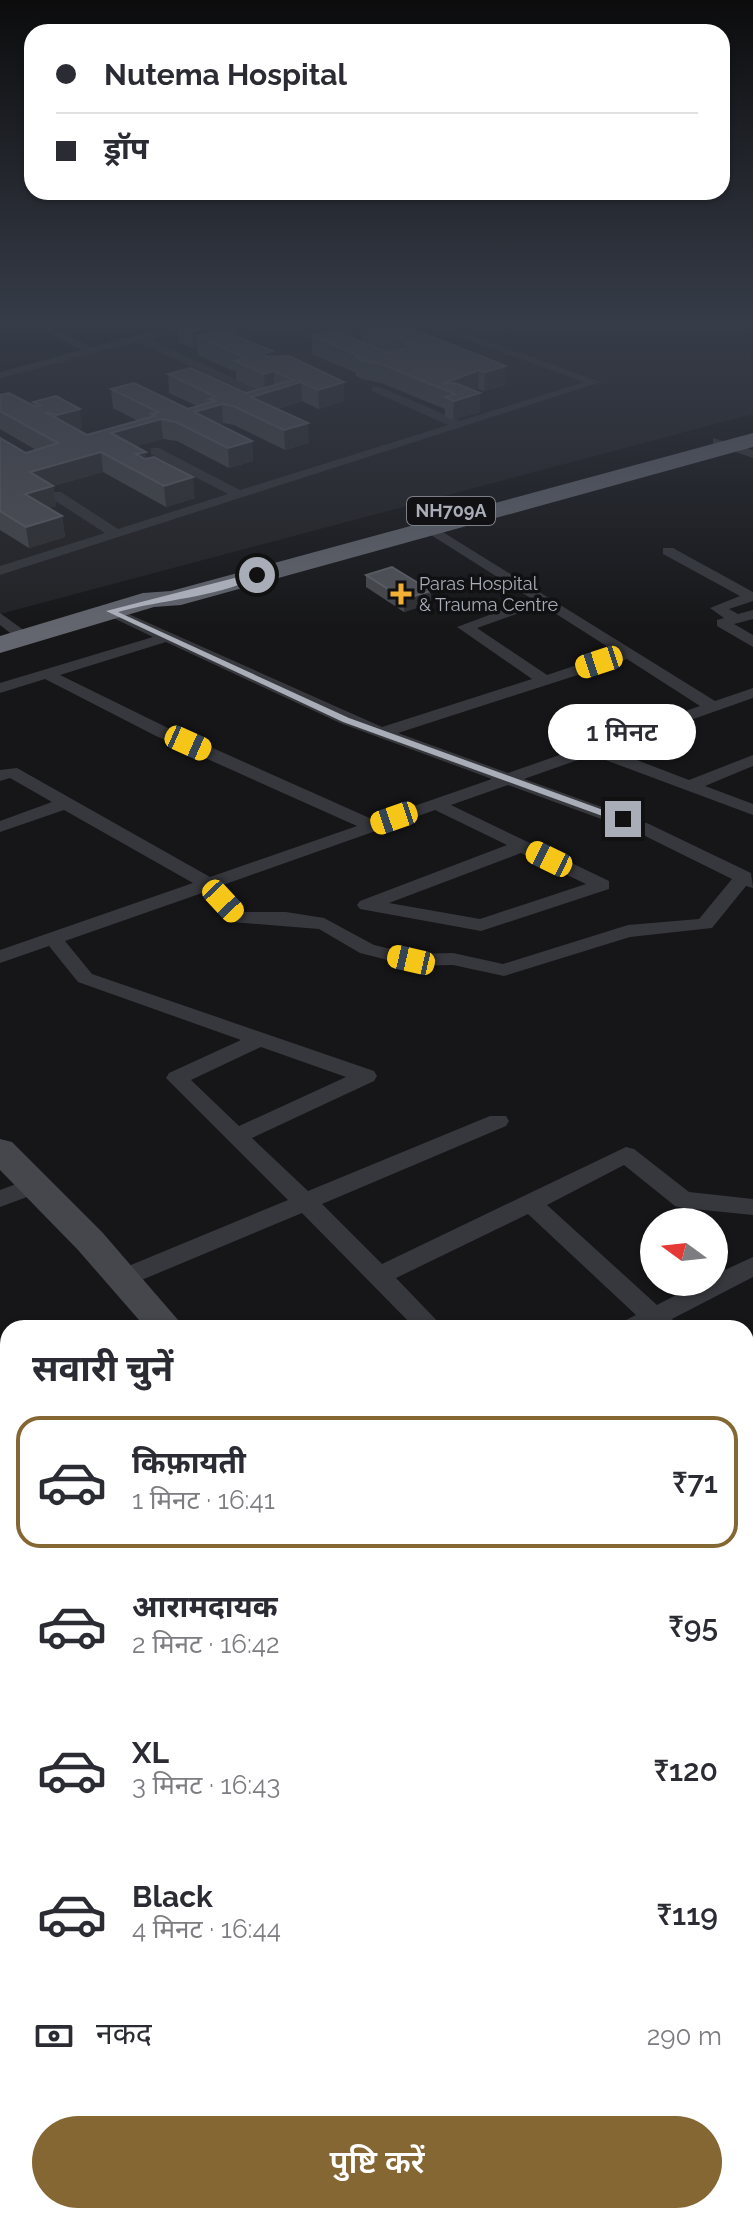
<!DOCTYPE html>
<html lang="hi">
<meta charset="utf-8">
<style>
body{margin:0;font-family:Raleway,"Noto Sans Devanagari",sans-serif;background:#f7f7f7;color:#2b2b33;height:100vh;display:flex;flex-direction:column;font-size:30px;white-space:nowrap}
*{box-sizing:border-box;margin:0}
p{font-size:26px;color:#7c7c81}
.icon{flex:none;width:44px;height:44px;fill:none;stroke:currentColor;stroke-width:2;stroke-linecap:round;stroke-linejoin:round}
.map{position:relative;flex:1;overflow:hidden}
.side{position:absolute;left:0px;top:1320px;width:754px;height:904px;display:flex;flex-direction:column;background:#fff;border-radius:24px 24px 0 0;box-shadow:0 2px 6px #0004}
.side>*{flex:none}
.top-card{position:absolute;left:24px;top:24px;width:706px;height:176px;border-radius:24px;box-shadow:0 2px 6px #0004;display:grid;align-content:center;height:176px;padding:0 32px;background:#fff}
.needle{width:52px;rotate:285deg}
.fabs{position:absolute;left:640px;top:1208px;display:grid;gap:16px}
.fabs a{display:grid;place-items:center;width:88px;height:88px;border-radius:50%;background:#fff;box-shadow:0 2px 6px #0004;font-size:40px}
.end{position:absolute;width:36px;height:36px;margin:-18px;border:10px solid #a8adb8;background:#111;box-shadow:0 0 0 4px #111}
.from{border-radius:50%}
.bubble{position:absolute;height:56px;border-radius:28px;background:#fff;box-shadow:0 2px 6px #0004;font-size:26px;font-weight:600;line-height:56px;text-align:center}
.car{position:absolute;width:24px;height:48px;margin:-24px -12px;border-radius:10px;box-shadow:0 0 6px 2px #0007;background:linear-gradient(#f5c518 24%,#345 0 40%,#f5c518 0 76%,#345 0 86%,#f5c518 0)}
.top-card b{display:flex;align-items:center;gap:28px;height:76px;font-size:30px}
.top-card b+b{border-top:2px solid #e1e1e2}
.top-card i{width:20px;height:20px;background:#2b2b33}
ul{padding:0;list-style:none}
li{display:flex;align-items:center;gap:24px;height:132px;margin:0 16px 12px;padding:0 16px;border:4px solid transparent;border-radius:24px}
li div{flex:1}
li b{display:block;font-size:30px}
li em{font-style:normal;font-weight:600}
li.active{border-color:#856733}
li>.icon{width:72px;height:72px;stroke-width:1.5}
h2{padding:0 32px;font-size:36px;line-height:96px}
.pay{display:flex;align-items:center;gap:20px;height:88px;padding:0 32px;font-size:30px}
.pay p{margin-inline-start:auto}
.button{display:flex;gap:16px;margin-top:auto;padding:16px 32px}
.button a{flex:1;height:92px;border-radius:48px;background:#856733;color:#fff;font-size:32px;font-weight:600;line-height:92px;text-align:center}
.map>svg:first-child{display:block}
</style>
<div class="map">
<svg width="753" height="2224" viewBox="0 0 753 2224">
<rect width="100%" height="100%" fill="#161618"/>
<!-- built -->
<polygon fill="#222225" points="214,320 750,320 753,414 0,614 0,377"/>
<g fill="none" stroke-linecap="round" stroke-linejoin="round">
<!-- street -->
<g fill="#37383d" fill-rule="evenodd">
<polygon points="23,320 37,320 92,347 196,320 214,320 149,339 276,398 266,400 137,342 0,378 0,372 81,350"/>
<polygon points="412,320 428,320 601,382 0,575 0,566 105,533 51,498 51,492 61,492 118,529 228,494 151,454 151,448 159,448 240,490 448,425 372,391 372,387 380,387 460,421 584,382"/>
<polygon points="713,438 753,450 753,458 713,444"/>
<path d="M417,516L715,701L753,688V698L608,749L689,780L753,755V766L705,786L753,804V815L592,755L524,779L649,824L751,873L753,888L746,886L712,928L630,937L504,976L453,965L411,966L360,953L319,929L232,922L205,892L65,941L92,974L374,1071L377,1076L374,1081L252,1138L308,1191L490,1116H506L509,1121L506,1126L322,1204L382,1264L626,1147L634,1149L689,1192L753,1199V1215L683,1208L675,1206L624,1165L547,1205L657,1305L701,1282H714V1275L753,1257V1277L672,1319L679,1328H620L624,1321L636,1315L528,1214L396,1278L444,1328H415L302,1213L132,1284H114L111,1278L114,1272L288,1200L166,1078L169,1073L241,1040L78,982L49,946L0,963V950L193,883L64,810L0,832V821L52,802L10,778L0,781V770L17,768L210,877L357,826L156,736L45,679L0,693V683L153,637L105,614V608H115L382,727L532,679L457,627L532,599L412,523L410,520ZM542,605L616,652L547,675L477,628ZM166,642L340,723L492,779L374,820L168,728L60,675ZM627,659L700,706L508,773L398,733ZM508,785L637,832L732,879L699,919L628,925L503,964L453,953L411,954L374,945L324,918L286,912H244L220,886L435,810L507,845L360,901L357,905L360,909L481,931L609,889V881L451,805ZM521,853L586,884L480,919L389,903ZM261,1047L346,1077L239,1126L191,1080Z"/>
<polygon points="663,548 673,548 753,592 753,601 729,609 738,614 753,610 753,619 734,624 753,635 753,647 717,626 717,620 724,618 710,608 740,596 663,554"/>
<polygon points="0,613 29,634 29,640 19,640 0,625"/>
<polygon points="35,1177 47,1185 43,1191 0,1207 0,1190"/>
<polygon points="746,1392 753,1394 753,1419 746,1417"/>
<polygon points="8,1472 8,1496 0,1498 0,1474"/>
<polygon points="753,1538 753,1564 746,1566 746,1540"/>
<polygon points="746,1598 753,1601 753,1631 746,1628"/>
<polygon points="8,2198 8,2216 30,2216 27,2224 0,2224 0,2202"/>
<polygon points="148,2216 188,2216 191,2224 151,2224"/>
<polygon points="506,2216 547,2216 550,2224 509,2224"/>
</g>
<!-- secondary -->
<g fill="#45474d" fill-rule="evenodd">
<polygon points="0,1139 12,1142 102,1232 185,1328 146,1328 78,1250 0,1170"/>
<polygon points="746,1969 753,1972 753,2027 746,2024"/>
</g>
<!-- highway -->
<polygon fill="#63666e" fill-rule="evenodd" points="753,433 753,447 181,605 154,607 0,653 0,636 143,593 171,591"/>
</g>
<!-- wall -->
<g fill="#47494d">
<polygon points="191,320 307,320 298,323 294,321 294,323 273,326 273,330 255,334 252,334 253,336 242,338 274,357 344,401 319,409 302,401 277,409 309,443 285,450 234,425 223,423 219,425 252,441 253,461 229,468 177,441 163,439 136,446 146,459 195,498 166,507 103,472 53,486 56,506 49,508 62,516 65,537 29,548 0,530 0,438 26,453 36,450 0,429 0,395 34,406 33,402 82,428 77,430 87,435 138,421 113,408 111,389 188,409 197,406 169,393 168,374 246,393 258,390 236,380 236,372 198,355 197,349 194,349 179,343 178,325"/>
<polygon points="316,320 389,320 506,366 505,385 484,391 478,389 474,390 480,393 480,412 453,420 445,417 445,409 381,383 362,379 356,376 356,373 312,354 312,336 391,353 361,340 361,334 353,336 316,322"/>
<polygon points="499,320 551,320 520,331 499,323"/>
<polygon points="366,575 431,603 404,612 366,587"/>
</g>
<!-- shaded-wall -->
<g fill="#2f3033">
<polygon points="242,320 252,320 253,336 234,340 233,322"/>
<polygon points="255,320 294,320 294,323 273,326 273,330 255,334"/>
<polygon points="353,320 373,320 360,322 361,334 353,336"/>
<polygon points="520,320 551,320 520,331"/>
<polygon points="227,322 228,340 197,336 197,349 194,349 193,331"/>
<polygon points="273,351 274,370 261,354"/>
<polygon points="506,366 505,385 484,391 485,372"/>
<polygon points="479,370 478,389 455,398 455,394 442,384"/>
<polygon points="274,371 274,390 265,393 264,374"/>
<polygon points="301,382 302,401 252,416 251,397"/>
<polygon points="344,382 344,401 319,409 318,390"/>
<polygon points="480,393 480,412 453,420 454,401"/>
<polygon points="222,404 223,423 195,432 194,412"/>
<polygon points="80,409 82,428 59,435 57,415"/>
<polygon points="161,419 163,439 113,453 111,433"/>
<polygon points="308,423 309,443 285,450 284,430"/>
<polygon points="252,441 253,461 229,468 228,448"/>
<polygon points="101,452 103,472 53,486 56,506 28,515 25,494 30,472"/>
<polygon points="146,452 147,472 136,454"/>
<polygon points="193,477 195,498 166,507 164,486"/>
<polygon points="62,516 65,537 29,548 26,527"/>
<polygon points="431,591 431,603 404,612 404,599"/>
</g>
<!-- building -->
<g fill="#525359" stroke="#5f6168" stroke-width="2">
<polygon points="191,320 222,320 227,322 193,331 178,325"/>
<polygon points="222,320 242,320 233,322"/>
<polygon points="369,320 389,320 506,366 485,372 479,370 442,384 455,383 480,393 454,401 445,397 455,394 381,364 362,361 356,357 360,356 312,336 333,330 389,353 412,347 406,344 411,343 360,322"/>
<polygon points="221,330 273,351 261,354 267,357 289,356 344,382 318,390 301,382 251,397 308,423 284,430 233,406 222,404 194,412 252,441 228,448 176,422 161,419 111,433 146,452 136,454 145,459 154,457 193,477 164,486 101,452 30,472 53,486 25,494 62,516 26,527 0,511 0,438 26,453 58,443 0,411 0,395 9,393 36,407 40,406 33,402 56,396 80,409 57,415 45,412 87,435 155,416 151,414 158,412 111,389 134,383 188,409 215,401 209,399 216,397 168,374 191,368 246,393 293,380 274,371 264,374 235,361 246,358 197,336"/>
<polygon points="392,567 431,591 404,599 366,575"/>
</g>
<!-- sky -->
<linearGradient id="sky" x2="0" y2="1"><stop stop-color="#0c0c0d"/><stop offset="0.51" stop-color="#363c48"/><stop offset="1" stop-color="#363c48" stop-opacity="0"/></linearGradient>
<rect width="753" height="632" fill="url(#sky)"/>
<!-- route -->
<path fill="#a8adb8" d="M254,573L261,575C219,598 164,599 118,612L349,718L628,819L619,822L343,722L106,611Z"/>
<!-- markers -->
<path fill="#f2b134" stroke="#111113" stroke-width="3" d="M397 582h8v8h8v8h-8v8h-8v-8h-8v-8h8z"/>
<g text-anchor="middle" stroke-width="7" stroke-linejoin="round" paint-order="stroke">
<!-- shield labels -->
<rect fill="#111113" stroke="#7b7e86" stroke-width="2" x="407" y="497" width="88" height="28" rx="6"/>
<g font-size="18" font-weight="bold" fill="#a8adb8">
<text x="451" y="517">NH709A</text>
</g>
<!-- far-poi labels -->
<g font-size="18" fill="#a8adb8" stroke="#111113" text-anchor="start">
<text x="419" y="590">Paras Hospital<tspan x="419" dy="21">&amp; Trauma Centre</tspan></text>
</g>
</g>
</svg>
<div class="fabs">
<a><svg class="needle" viewBox="-14 -14 28 28"><path d="M0-13l5 13h-10z" fill="#e53935"/><path d="M0 13l5-13h-10z" fill="#7c7c81"/></svg></a>
</div>
<i class="end from" style="left:257px;top:575px"></i>
<i class="end" style="left:623px;top:819px"></i>
<div class="bubble" style="left:548px;top:704px;width:148px">1 मिनट</div>
<i class="car" style="left:599px;top:662px;rotate:252deg"></i>
<i class="car" style="left:188px;top:743px;rotate:114deg"></i>
<i class="car" style="left:394px;top:818px;rotate:251deg"></i>
<i class="car" style="left:549px;top:859px;rotate:296deg"></i>
<i class="car" style="left:223px;top:901px;rotate:137deg"></i>
<i class="car" style="left:411px;top:960px;rotate:283deg"></i>
<div class="top-card">
<b><i class="from"></i>Nutema Hospital</b>
<b><i></i>ड्रॉप</b>
</div>
<section class="side">
<h2>सवारी चुनें</h2>
<ul>
<li class="active"><svg class="icon" aria-label="car" viewBox="0 0 24 24"><path d="M5 17H2v-5l4-1 3-4h7l3 4 3 1v5h-3M9 17h6M6 11h13"/><circle cx="7" cy="17" r="2"/><circle cx="17" cy="17" r="2"/></svg><div><b>किफ़ायती</b><p>1 मिनट · 16:41</p></div><em>₹71</em></li>
<li><svg class="icon" aria-label="car" viewBox="0 0 24 24"><path d="M5 17H2v-5l4-1 3-4h7l3 4 3 1v5h-3M9 17h6M6 11h13"/><circle cx="7" cy="17" r="2"/><circle cx="17" cy="17" r="2"/></svg><div><b>आरामदायक</b><p>2 मिनट · 16:42</p></div><em>₹95</em></li>
<li><svg class="icon" aria-label="car" viewBox="0 0 24 24"><path d="M5 17H2v-5l4-1 3-4h7l3 4 3 1v5h-3M9 17h6M6 11h13"/><circle cx="7" cy="17" r="2"/><circle cx="17" cy="17" r="2"/></svg><div><b>XL</b><p>3 मिनट · 16:43</p></div><em>₹120</em></li>
<li><svg class="icon" aria-label="car" viewBox="0 0 24 24"><path d="M5 17H2v-5l4-1 3-4h7l3 4 3 1v5h-3M9 17h6M6 11h13"/><circle cx="7" cy="17" r="2"/><circle cx="17" cy="17" r="2"/></svg><div><b>Black</b><p>4 मिनट · 16:44</p></div><em>₹119</em></li>
</ul>
<div class="pay"><svg class="icon" aria-label="cash" viewBox="0 0 24 24"><path d="M3 7h18v10H3z"/><circle cx="12" cy="12" r="2"/></svg>नकद<p>290 m</p></div>
<div class="button"><a>पुष्टि करें</a></div>
</section>
</div>
